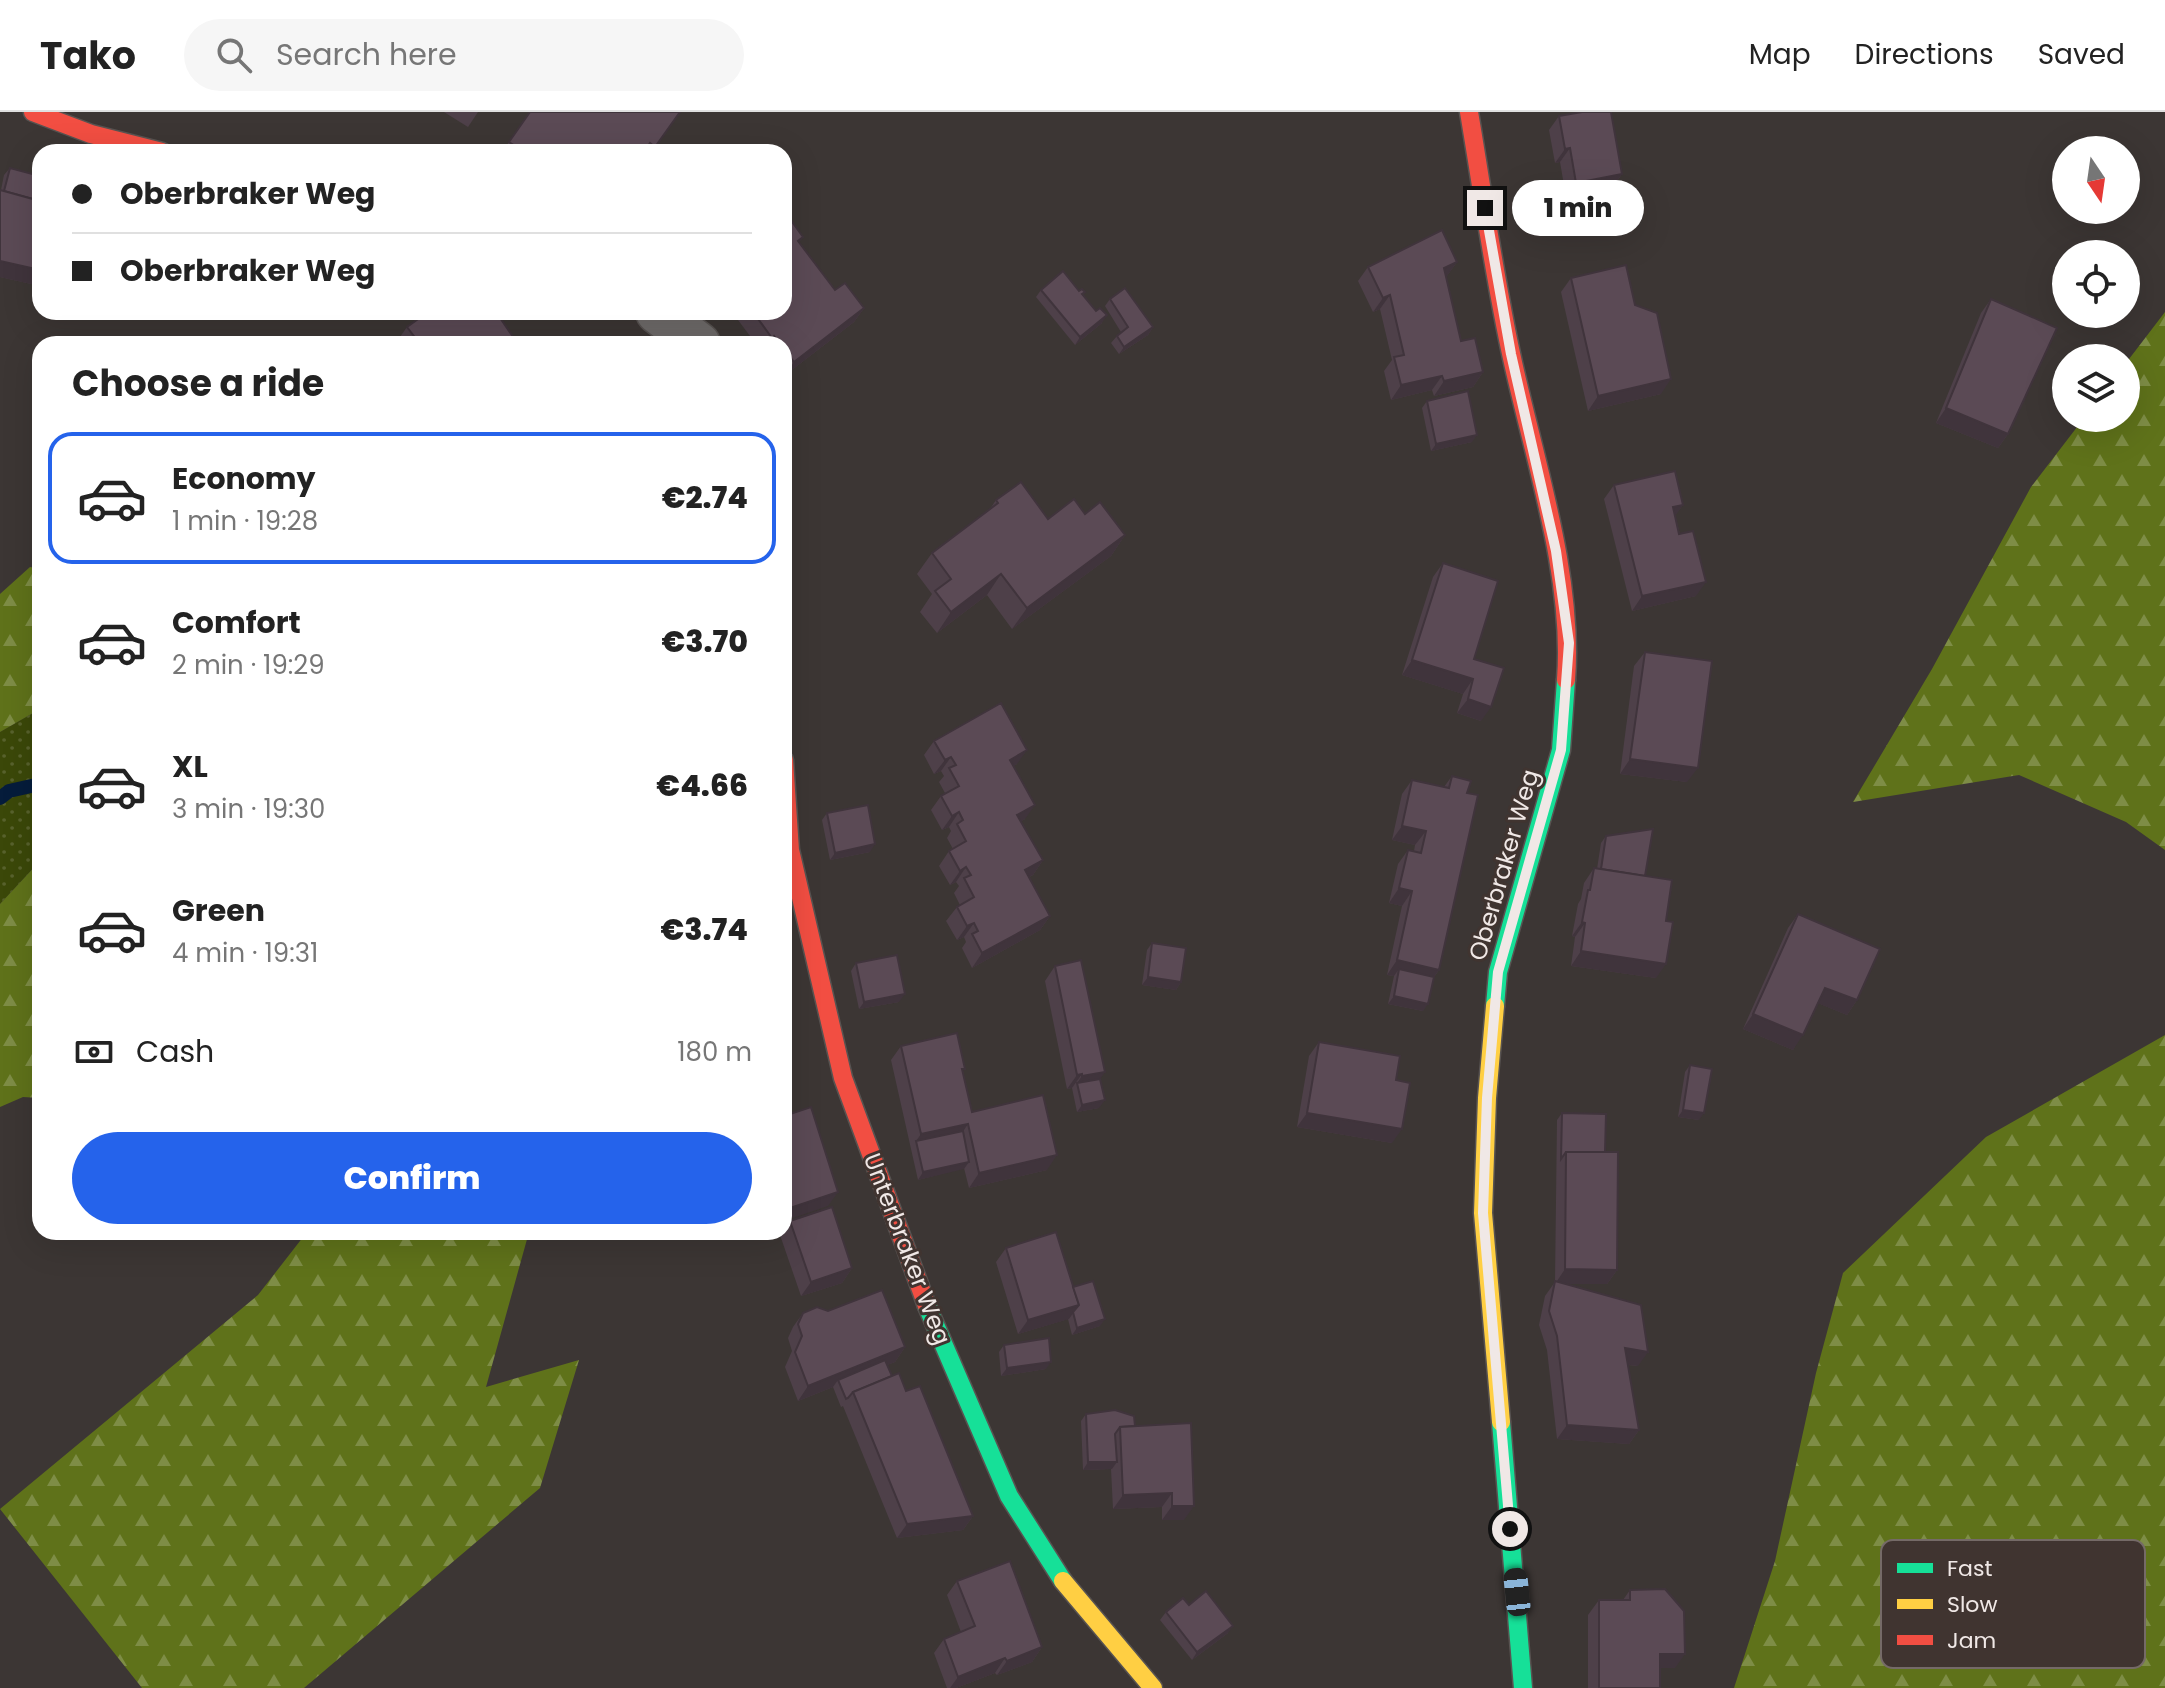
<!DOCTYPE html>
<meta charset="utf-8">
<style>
body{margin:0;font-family:Poppins,sans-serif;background:#f6f6f6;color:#222;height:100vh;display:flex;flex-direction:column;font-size:30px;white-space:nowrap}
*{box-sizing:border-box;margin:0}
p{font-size:26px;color:#767676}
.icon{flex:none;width:44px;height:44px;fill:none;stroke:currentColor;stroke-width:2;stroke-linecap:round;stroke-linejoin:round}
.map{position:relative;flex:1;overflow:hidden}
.side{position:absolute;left:32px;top:224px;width:760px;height:904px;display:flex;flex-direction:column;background:#fff;border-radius:24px;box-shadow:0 8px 32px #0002}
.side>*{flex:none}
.hud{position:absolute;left:32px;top:32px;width:760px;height:176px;border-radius:24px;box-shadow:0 8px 32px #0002;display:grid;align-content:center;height:176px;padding:0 40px;background:#fff}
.needle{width:52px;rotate:167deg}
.fabs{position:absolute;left:2052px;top:24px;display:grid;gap:16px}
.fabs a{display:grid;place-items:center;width:88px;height:88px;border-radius:50%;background:#fff;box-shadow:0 8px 32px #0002;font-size:40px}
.end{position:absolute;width:36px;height:36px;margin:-18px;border:10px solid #f0e8e6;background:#111;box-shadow:0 0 0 4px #111}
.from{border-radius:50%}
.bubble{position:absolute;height:56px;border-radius:28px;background:#fff;box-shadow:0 8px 32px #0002;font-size:26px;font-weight:800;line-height:56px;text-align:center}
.car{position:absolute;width:24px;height:48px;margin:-24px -12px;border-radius:10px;box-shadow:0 0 6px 2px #0007;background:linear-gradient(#222 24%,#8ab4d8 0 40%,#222 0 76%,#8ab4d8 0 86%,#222 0)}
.hud b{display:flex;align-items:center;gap:28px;height:76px;font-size:30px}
.hud b+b{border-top:2px solid #e0e0e0}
.hud i{width:20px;height:20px;background:#222}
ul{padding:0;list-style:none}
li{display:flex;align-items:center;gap:24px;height:132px;margin:0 16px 12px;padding:0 24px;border:4px solid transparent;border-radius:24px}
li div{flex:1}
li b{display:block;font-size:30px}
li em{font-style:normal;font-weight:800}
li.current{border-color:#2563eb}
li>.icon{width:72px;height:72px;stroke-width:1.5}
h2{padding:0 40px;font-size:36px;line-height:96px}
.pay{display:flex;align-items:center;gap:20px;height:88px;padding:0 40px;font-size:30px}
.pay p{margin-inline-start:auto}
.primary-button{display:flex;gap:16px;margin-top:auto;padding:16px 40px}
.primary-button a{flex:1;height:92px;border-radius:48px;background:#2563eb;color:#fff;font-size:32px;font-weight:800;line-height:92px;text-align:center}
header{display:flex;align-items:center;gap:48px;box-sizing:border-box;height:112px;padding:0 40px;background:#fff;border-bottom:2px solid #e0e0e0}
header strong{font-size:38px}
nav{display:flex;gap:44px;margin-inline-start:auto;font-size:28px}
.search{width:560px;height:72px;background:#f6f6f6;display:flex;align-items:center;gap:20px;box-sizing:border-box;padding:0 28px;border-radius:44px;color:#767676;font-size:30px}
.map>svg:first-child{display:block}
</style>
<header>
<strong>Tako</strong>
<div class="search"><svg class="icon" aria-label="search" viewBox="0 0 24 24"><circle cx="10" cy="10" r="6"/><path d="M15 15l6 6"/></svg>Search here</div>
<nav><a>Map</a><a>Directions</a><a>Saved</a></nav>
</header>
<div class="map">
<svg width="2165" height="1576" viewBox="0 0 2165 1576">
<defs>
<pattern id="grass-dots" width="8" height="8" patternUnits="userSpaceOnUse" patternTransform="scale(2)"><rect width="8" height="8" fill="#3b4809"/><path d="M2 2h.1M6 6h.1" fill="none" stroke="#58622d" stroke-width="1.8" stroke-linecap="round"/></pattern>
<pattern id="forest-firs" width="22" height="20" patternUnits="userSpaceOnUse" patternTransform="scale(2)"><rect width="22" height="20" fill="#5f721a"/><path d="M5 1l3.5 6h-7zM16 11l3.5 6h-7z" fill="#7e8d46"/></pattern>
</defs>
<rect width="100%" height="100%" fill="#3c3634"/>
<!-- grass -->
<polygon fill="url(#grass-dots)" points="40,597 40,749 0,792 0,620"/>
<!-- forest -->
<g fill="url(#forest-firs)">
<polygon points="2165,200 2165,738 2126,710 2019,663 1853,690 1932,557 2031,375 2084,306 2126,306 2126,251"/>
<polygon points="30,455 40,457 40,597 0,620 0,482"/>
<polygon points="40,749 40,986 23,985 0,995 0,792"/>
<polygon points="2165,923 2165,1576 1734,1576 1775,1449 1816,1261 1843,1161 1986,1025"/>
<polygon points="307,1120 529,1120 486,1275 579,1248 540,1376 304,1576 142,1576 0,1397 258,1183"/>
</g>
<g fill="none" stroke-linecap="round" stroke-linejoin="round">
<!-- stream -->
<polyline stroke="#051c3b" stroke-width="14" points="0,686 9,679 40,672"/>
<!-- street casing -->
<g stroke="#585351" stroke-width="45">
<polyline id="street" points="657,200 699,232"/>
</g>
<!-- fast casing -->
<g stroke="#585351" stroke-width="21">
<g id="fast">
<polyline points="1495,894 1498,860 1561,638 1566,568"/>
<polyline points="927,1194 1009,1384 1063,1469"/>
<polyline points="1501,1310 1523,1576"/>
</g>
</g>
<!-- slow casing -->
<g stroke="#585351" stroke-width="21">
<g id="slow">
<polyline points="1495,894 1487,986 1483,1101 1501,1310"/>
<polyline points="1063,1469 1153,1576"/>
</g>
</g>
<!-- jam casing -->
<g stroke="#585351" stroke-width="21">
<g id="jam">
<polyline points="33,0 91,22 162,40"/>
<path d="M1469,0C1483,82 1494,165 1512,246C1534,347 1574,464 1566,568"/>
<polyline points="784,648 790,738 843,966 927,1194"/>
</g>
</g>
<!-- street -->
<use href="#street" stroke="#6f6b6a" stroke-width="42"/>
<!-- fast -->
<use href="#fast" stroke="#16e098" stroke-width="18"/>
<!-- slow -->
<use href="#slow" stroke="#ffcf43" stroke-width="18"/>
<!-- jam -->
<use href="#jam" stroke="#f24e42" stroke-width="18"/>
</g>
<!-- wall -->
<g fill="#4e4049">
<polygon points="444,0 478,0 468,15"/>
<polygon points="530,0 680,0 652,40 502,40"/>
<polygon points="1559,4 1622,62 1612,76 1566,85 1560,50 1555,51 1549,18"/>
<polygon points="10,56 40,64 40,174 0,165 1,78 4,63"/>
<polygon points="784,101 803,125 799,130 835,178 864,196 854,210 784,264 784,232 756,232 732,200 784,200"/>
<polygon points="1457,150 1446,165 1461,229 1483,260 1473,275 1434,284 1432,278 1391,288 1384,259 1392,248 1380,197 1373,200 1358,169 1368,155"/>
<polygon points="1571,166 1635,193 1661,282 1588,299 1561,180"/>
<polygon points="1041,178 1085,180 1083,183 1102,211 1075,233 1036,185"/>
<polygon points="1110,187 1153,215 1148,223 1119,242 1111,231 1117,224 1121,220 1105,194"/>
<polygon points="1991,187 2008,322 1998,336 1936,311 1981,201"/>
<polygon points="407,215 518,232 395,232"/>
<polygon points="1427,289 1472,330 1431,339 1422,296"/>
<polygon points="1614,373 1683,393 1675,403 1696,484 1632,499 1604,387"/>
<polygon points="996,388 1048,407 1085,402 1125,423 1111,444 1012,517 987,483 937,521 920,500 932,482 917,462 932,441 990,397"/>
<polygon points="1443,451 1474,547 1481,609 1457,601 1463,582 1402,563 1433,465"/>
<polygon points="1645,540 1687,670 1620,662 1634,554"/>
<polygon points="934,629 1017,652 1013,654 1025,707 1021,709 1043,748 1033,763 1029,765 1050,804 1040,818 972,856 962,836 966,830 964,825 957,828 946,809 957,795 960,793 954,781 959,774 956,770 950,773 939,754 949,739 953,737 947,726 951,719 949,715 942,718 931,698 941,684 945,681 939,670 944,664 941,659 934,662 924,643"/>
<polygon points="1452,664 1467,681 1439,858 1434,865 1423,899 1388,892 1394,864 1387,863 1402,794 1389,791 1398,752 1408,738 1414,739 1415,733 1392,728 1402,682 1412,668 1444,675"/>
<polygon points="827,701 870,740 830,748 822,708"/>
<polygon points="1606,724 1645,764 1656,866 1571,854 1575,825 1572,824 1578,792 1581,787 1584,771 1594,756 1597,757 1601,731"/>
<polygon points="1798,802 1857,888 1847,903 1818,891 1793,938 1743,917 1788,816"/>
<polygon points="1152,831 1181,870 1176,878 1142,873 1147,838"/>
<polygon points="856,851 899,890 859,897 851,859"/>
<polygon points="1055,854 1100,967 1099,996 1077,1000 1072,976 1067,977 1045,869"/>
<polygon points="1319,930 1396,968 1392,1031 1297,1015 1309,944"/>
<polygon points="901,934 963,959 972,1000 1047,1058 969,1076 964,1056 918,1068 891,948"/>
<polygon points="1690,953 1699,1008 1678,1005 1685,960"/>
<polygon points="1562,1001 1605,1040 1617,1158 1607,1172 1563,1172 1638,1254 1628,1253 1639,1318 1629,1332 1557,1327 1547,1238 1539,1213 1545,1184 1555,1170 1557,1008"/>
<polygon points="790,1109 852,1156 842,1171 801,1184 780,1123 782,1120 784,1120 784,1118"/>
<polygon points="1006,1136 1073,1175 1100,1214 1072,1223 1068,1207 1018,1222 996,1150"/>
<polygon points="803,1201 905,1235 895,1250 887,1253 892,1264 906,1279 973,1404 963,1418 897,1426 843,1294 841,1295 833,1275 798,1289 785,1255 792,1239 788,1226 793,1215"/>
<polygon points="1004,1233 1046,1257 1001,1264 999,1240"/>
<polygon points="1086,1302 1135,1314 1191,1311 1184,1408 1162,1408 1162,1395 1113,1397 1111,1357 1083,1358 1081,1309"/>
<polygon points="957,1469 1042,1535 1032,1550 997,1563 995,1561 956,1576 947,1576 934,1541 944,1527 961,1520 947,1483"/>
<polygon points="1630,1478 1675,1556 1660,1556 1660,1576 1588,1576 1588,1503 1599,1488 1623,1488"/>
<polygon points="1189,1493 1228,1521 1192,1548 1160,1508 1166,1500"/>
</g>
<!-- shaded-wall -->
<g fill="#40343c">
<polygon points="1570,36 1560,50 1555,51 1565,37"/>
<polygon points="1622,62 1612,76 1566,85 1576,71"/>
<polygon points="0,149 40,158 40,174 0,165"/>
<polygon points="1457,150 1447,164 1434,170 1444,156"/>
<polygon points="1390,183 1380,197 1373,200 1383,186"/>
<polygon points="864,196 854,210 784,264 794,250"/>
<polygon points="1107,203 1102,211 1075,233 1080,225"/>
<polygon points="1153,215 1148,223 1119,242 1124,235"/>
<polygon points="1483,260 1473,275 1434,284 1444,269"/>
<polygon points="1442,264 1432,278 1391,288 1401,273"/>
<polygon points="1671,267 1661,282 1588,299 1598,284"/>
<polygon points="1946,296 2008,322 1998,336 1936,311"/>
<polygon points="1477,323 1472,330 1431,339 1436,332"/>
<polygon points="1683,393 1673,407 1673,395"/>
<polygon points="1125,423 1111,444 1012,517 1027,496"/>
<polygon points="1001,462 987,483 937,521 951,500"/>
<polygon points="1706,470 1696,484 1632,499 1642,484"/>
<polygon points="1412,548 1473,567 1463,582 1402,563"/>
<polygon points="1468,587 1491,595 1481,609 1457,601"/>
<polygon points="1027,638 1017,652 1000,662 1010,648"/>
<polygon points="951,645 941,659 934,662 945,648"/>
<polygon points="1630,647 1698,656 1687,670 1620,662"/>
<polygon points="1035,693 1025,707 1007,717 1017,703"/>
<polygon points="959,700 949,715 942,718 952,704"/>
<polygon points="1402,714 1426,719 1415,733 1392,728"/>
<polygon points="875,732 870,740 830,748 835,741"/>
<polygon points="1043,748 1033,763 1015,772 1025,758"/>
<polygon points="966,755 956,770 950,773 960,759"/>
<polygon points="1399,776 1412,779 1402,794 1389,791"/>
<polygon points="1050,804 1040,818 972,856 982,841"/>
<polygon points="1582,810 1585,811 1575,825 1572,824"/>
<polygon points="974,811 964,825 957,828 967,814"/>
<polygon points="1581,839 1666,852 1656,866 1571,854"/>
<polygon points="1397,848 1439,858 1429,872 1399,857 1394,864 1387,863"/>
<polygon points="1148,865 1181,870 1176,878 1142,873"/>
<polygon points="1825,876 1857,888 1847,903 1815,890"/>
<polygon points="905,882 899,890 859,897 864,890"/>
<polygon points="1394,884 1428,892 1423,899 1388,892"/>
<polygon points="1753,902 1803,923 1793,938 1743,917"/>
<polygon points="1105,960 1095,974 1077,971 1082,964"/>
<polygon points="1082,962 1072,976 1067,977 1077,963"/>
<polygon points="1105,988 1099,996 1077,1000 1082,993"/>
<polygon points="1683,998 1704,1001 1699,1008 1678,1005"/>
<polygon points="1307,1001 1402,1017 1392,1031 1297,1015"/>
<polygon points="968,1012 958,1027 916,1029 921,1022"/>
<polygon points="1057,1043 1047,1058 969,1076 979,1061"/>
<polygon points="969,1050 964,1057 918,1068 923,1060"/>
<polygon points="838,1080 828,1094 784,1109 784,1098"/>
<polygon points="852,1156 842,1171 801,1184 811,1170"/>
<polygon points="1565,1157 1617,1158 1607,1172 1555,1172"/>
<polygon points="1079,1193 1069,1207 1018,1222 1028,1208"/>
<polygon points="1105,1207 1100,1214 1072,1223 1077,1216"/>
<polygon points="905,1235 895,1250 840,1272 838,1268 833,1275 798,1289 808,1274"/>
<polygon points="1625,1236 1648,1240 1638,1254 1615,1251"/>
<polygon points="1051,1250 1046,1257 1001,1264 1007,1256"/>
<polygon points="1567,1313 1639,1318 1629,1332 1557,1327"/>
<polygon points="1088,1350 1117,1350 1112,1357 1083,1358"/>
<polygon points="1172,1381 1162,1395 1113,1397 1123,1383"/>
<polygon points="1172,1394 1194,1394 1184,1408 1162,1408"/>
<polygon points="973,1404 963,1418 897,1426 907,1412"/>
<polygon points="1233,1514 1228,1521 1192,1548 1197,1540"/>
<polygon points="1042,1535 1032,1550 997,1563 1007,1549"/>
<polygon points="1660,1542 1685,1542 1675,1556 1650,1556"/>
<polygon points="1005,1546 995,1561 956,1576 950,1576 958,1565"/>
</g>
<!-- building -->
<g fill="#5b4a55" stroke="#40343c" stroke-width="2">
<polygon points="530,0 680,0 655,35 650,31 644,40 524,40 509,30"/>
<polygon points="1582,0 1611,0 1622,62 1576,71 1570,36 1565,37 1559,4"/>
<polygon points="10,56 40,64 40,89 4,79"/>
<polygon points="0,78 40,89 40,158 0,149"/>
<polygon points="785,100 803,125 798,129 835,178 845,171 864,196 794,250 784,237 784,232 780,232 774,224 772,226 753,200 784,200 784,101"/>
<polygon points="1442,118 1457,150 1444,156 1461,229 1475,226 1483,260 1444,269 1442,264 1401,273 1394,245 1404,243 1390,183 1383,186 1368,155"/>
<polygon points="1626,153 1635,193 1657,201 1671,267 1598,284 1571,166"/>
<polygon points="1063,159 1079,179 1082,177 1085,180 1082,182 1096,199 1100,196 1107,203 1080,225 1041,178"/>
<polygon points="1125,176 1153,215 1124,235 1117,224 1128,215 1110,187"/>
<polygon points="1991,187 2057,216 2008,322 1946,296"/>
<polygon points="428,200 496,200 518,232 420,232 407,215"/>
<polygon points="1468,279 1477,323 1436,332 1427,289"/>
<polygon points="1675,359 1683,393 1673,395 1679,422 1693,419 1706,470 1642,484 1614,373"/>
<polygon points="1021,370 1048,407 1074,387 1085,402 1100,390 1125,423 1027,496 1001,462 951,500 935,479 951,467 932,441 998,391 996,388"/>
<polygon points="1443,451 1498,469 1474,547 1504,556 1491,595 1468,587 1473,567 1412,548"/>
<polygon points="1645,540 1712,549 1698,656 1630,647"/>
<polygon points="1001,591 1027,638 1010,648 1035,693 1017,703 1043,748 1025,758 1050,804 982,841 972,822 978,819 974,811 967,814 957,795 974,785 964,766 971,763 966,755 960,759 949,739 966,729 957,712 963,708 959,700 952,704 941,684 959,674 949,656 956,653 951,645 945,648 934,629"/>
<polygon points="1452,664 1471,669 1467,681 1478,683 1439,858 1397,848 1412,779 1399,776 1408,738 1421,741 1426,719 1402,714 1412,668 1449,676"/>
<polygon points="868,693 875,732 835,741 827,701"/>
<polygon points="1653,717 1645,764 1601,757 1606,724"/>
<polygon points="1594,756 1672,768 1666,809 1673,810 1666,852 1581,839 1585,811 1582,810 1588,778 1590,778"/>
<polygon points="1798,802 1880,837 1857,888 1825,876 1803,923 1753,902"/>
<polygon points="1152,831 1186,836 1181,870 1148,865"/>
<polygon points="897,843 905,882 864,890 856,851"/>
<polygon points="1081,848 1105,960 1082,964 1082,962 1077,963 1055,854"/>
<polygon points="1399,857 1434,865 1428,892 1394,884"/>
<polygon points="957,921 965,957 962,957 972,1000 1043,983 1057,1043 979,1061 968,1012 921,1022 901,934"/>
<polygon points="1319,930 1400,944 1396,968 1410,971 1402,1017 1307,1001"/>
<polygon points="1690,953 1712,957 1704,1001 1683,998"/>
<polygon points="1100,967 1105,988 1082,993 1077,971"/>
<polygon points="811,995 838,1080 784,1098 784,1004"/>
<polygon points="1562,1001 1606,1002 1605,1040 1566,1040 1561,1047"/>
<polygon points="963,1019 969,1050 923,1060 916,1029"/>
<polygon points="1566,1040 1618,1040 1617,1158 1565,1157"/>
<polygon points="832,1095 852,1156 811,1170 790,1109"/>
<polygon points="1056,1120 1079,1193 1028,1208 1006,1136"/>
<polygon points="1093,1169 1105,1207 1077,1216 1073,1200 1079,1193 1073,1175"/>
<polygon points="1555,1169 1641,1193 1648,1240 1625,1236 1639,1318 1567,1313 1557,1224 1549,1199"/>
<polygon points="882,1178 905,1235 808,1274 795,1240 802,1224 798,1212 803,1201 817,1195 828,1199"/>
<polygon points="1049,1226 1051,1250 1007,1256 1004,1233"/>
<polygon points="885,1248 892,1264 853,1280 848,1286 846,1287 838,1268"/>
<polygon points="899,1261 906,1279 920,1274 973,1404 907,1412 853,1280"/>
<polygon points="1115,1298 1134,1304 1135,1314 1120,1315 1115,1322 1117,1350 1088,1350 1086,1302"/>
<polygon points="1191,1311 1194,1394 1172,1394 1172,1381 1123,1383 1120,1315"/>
<polygon points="1010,1449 1042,1535 1007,1549 1005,1546 958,1565 944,1527 975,1514 957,1469"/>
<polygon points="1665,1477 1684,1499 1685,1542 1660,1542 1660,1576 1599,1576 1599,1488 1630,1488 1630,1478"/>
<polygon points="1206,1479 1233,1514 1197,1540 1166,1500 1183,1486 1189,1493"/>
</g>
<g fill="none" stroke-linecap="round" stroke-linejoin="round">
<!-- route -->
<polyline stroke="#f0e8e6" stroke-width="10" points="1485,96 1511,242 1556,439 1569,531 1561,638 1498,860 1487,986 1483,1101 1510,1417"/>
</g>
<g text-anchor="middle" stroke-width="6" stroke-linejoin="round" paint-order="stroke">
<!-- street labels -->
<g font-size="24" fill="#f0e8e6" stroke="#403430">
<text transform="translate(1504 753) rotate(-74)" y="8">Oberbraker Weg</text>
<text transform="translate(907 1137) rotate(69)" y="8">Unterbraker Weg</text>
</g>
</g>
<!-- legend -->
<rect x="1881" y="1428" width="264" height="128" rx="12" fill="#403430" stroke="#756a67" stroke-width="2"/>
<rect x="1897" y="1451" width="36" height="10" fill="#16e098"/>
<rect x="1897" y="1487" width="36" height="10" fill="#ffcf43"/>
<rect x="1897" y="1523" width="36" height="10" fill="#f24e42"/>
<g font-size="22" fill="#f0e8e6">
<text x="1947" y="1464">Fast</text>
<text x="1947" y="1500">Slow</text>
<text x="1947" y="1536">Jam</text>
</g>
</svg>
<div class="fabs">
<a><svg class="needle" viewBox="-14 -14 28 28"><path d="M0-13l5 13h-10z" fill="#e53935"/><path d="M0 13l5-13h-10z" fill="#767676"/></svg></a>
<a><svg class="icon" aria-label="locate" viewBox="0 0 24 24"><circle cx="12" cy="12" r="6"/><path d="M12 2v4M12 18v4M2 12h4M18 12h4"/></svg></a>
<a><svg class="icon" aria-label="layers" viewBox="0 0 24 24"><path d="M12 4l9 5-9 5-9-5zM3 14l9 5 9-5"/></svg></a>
</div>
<i class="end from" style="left:1510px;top:1417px"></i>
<i class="end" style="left:1485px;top:96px"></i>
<div class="bubble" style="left:1512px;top:68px;width:132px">1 min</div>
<i class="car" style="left:1517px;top:1480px;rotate:354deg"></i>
<div class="hud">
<b><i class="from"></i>Oberbraker Weg</b>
<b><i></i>Oberbraker Weg</b>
</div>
<section class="side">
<h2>Choose a ride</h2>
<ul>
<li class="current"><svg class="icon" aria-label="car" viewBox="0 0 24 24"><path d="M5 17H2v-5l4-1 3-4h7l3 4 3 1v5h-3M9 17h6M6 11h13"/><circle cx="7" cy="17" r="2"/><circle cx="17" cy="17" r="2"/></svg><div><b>Economy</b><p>1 min · 19:28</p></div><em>€2.74</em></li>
<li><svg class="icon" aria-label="car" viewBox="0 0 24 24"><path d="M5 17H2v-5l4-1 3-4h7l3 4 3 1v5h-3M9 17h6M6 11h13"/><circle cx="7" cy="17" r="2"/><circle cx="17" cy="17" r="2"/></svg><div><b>Comfort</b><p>2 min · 19:29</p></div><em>€3.70</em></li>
<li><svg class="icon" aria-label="car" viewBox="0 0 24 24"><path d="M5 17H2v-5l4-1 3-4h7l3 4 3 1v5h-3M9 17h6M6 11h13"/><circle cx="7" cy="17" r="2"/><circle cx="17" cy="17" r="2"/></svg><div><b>XL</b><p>3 min · 19:30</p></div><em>€4.66</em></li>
<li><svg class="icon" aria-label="car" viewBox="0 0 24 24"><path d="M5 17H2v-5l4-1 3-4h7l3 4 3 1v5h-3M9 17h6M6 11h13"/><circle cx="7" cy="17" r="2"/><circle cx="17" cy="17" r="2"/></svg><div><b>Green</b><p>4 min · 19:31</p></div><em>€3.74</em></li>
</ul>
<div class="pay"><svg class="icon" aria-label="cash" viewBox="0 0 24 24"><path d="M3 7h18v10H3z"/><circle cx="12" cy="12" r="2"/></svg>Cash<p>180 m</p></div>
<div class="primary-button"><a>Confirm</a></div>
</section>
</div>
